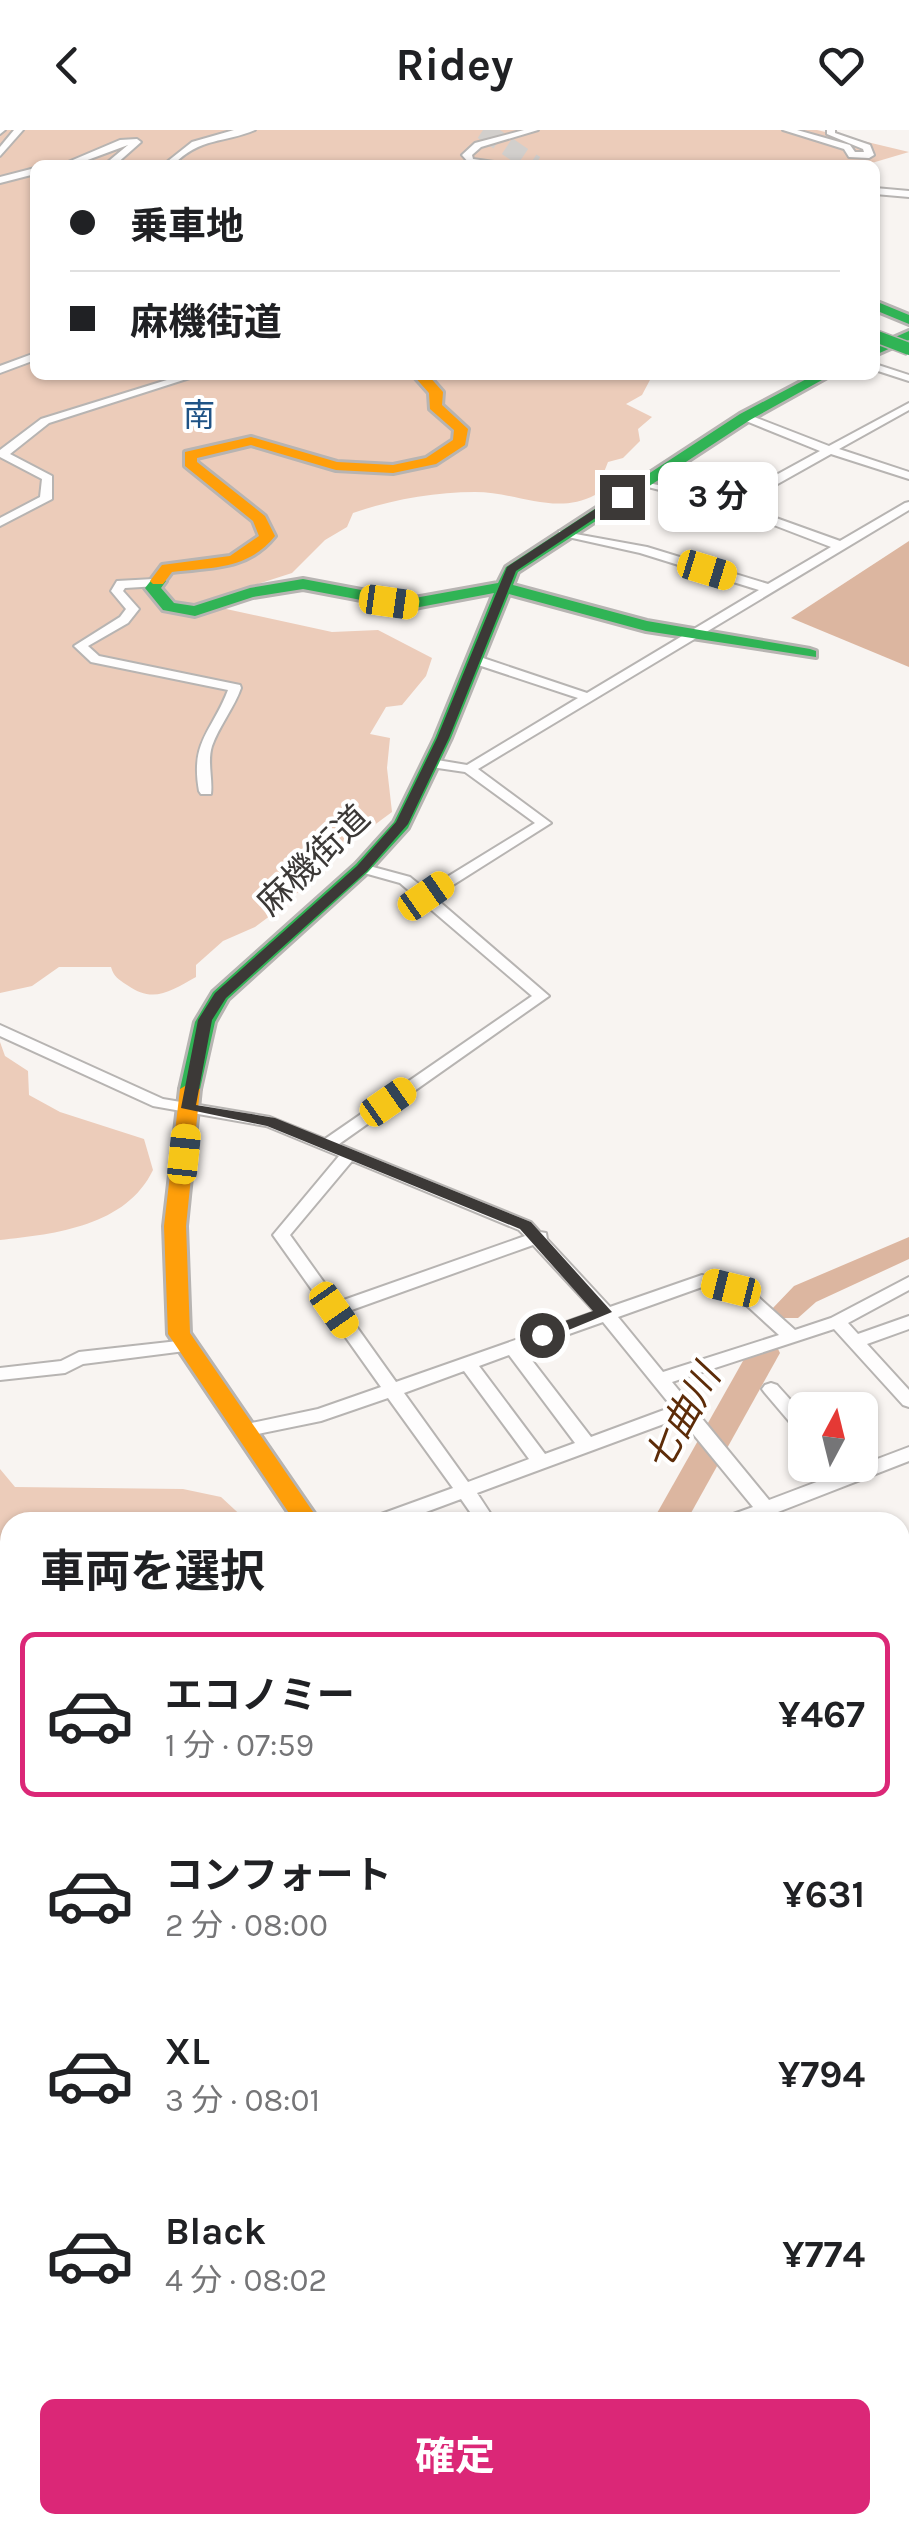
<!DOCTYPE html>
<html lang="ja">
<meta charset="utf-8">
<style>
body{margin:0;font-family:Karla,"Noto Sans JP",sans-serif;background:#f2f2f2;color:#202124;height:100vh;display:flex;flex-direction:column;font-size:38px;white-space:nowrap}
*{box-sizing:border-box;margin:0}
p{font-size:32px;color:#757577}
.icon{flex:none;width:55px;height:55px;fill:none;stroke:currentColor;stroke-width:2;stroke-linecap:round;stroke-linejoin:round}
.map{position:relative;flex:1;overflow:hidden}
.drawer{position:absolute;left:0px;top:1382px;width:910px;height:1022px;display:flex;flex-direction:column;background:#fff;border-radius:30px 30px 0 0;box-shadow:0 2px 8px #0004}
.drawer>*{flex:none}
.guide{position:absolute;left:30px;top:30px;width:850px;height:220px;border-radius:15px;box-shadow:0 2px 8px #0004;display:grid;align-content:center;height:220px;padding:0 40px;background:#fff}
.needle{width:65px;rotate:7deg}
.buttons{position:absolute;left:788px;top:1262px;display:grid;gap:20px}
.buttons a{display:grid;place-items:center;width:90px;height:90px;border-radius:15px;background:#fff;box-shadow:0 2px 8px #0004;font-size:50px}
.end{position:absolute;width:45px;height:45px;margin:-22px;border:12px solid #3c3937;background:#fff;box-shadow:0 0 0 5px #fff}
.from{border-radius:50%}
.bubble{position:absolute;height:70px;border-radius:15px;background:#fff;box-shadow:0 2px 8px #0004;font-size:32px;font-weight:700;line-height:70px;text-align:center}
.car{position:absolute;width:30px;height:60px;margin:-30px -15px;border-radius:12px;box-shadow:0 0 8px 2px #0007;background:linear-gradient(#f5c518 24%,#345 0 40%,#f5c518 0 76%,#345 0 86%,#f5c518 0)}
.guide b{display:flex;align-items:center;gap:35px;height:95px;font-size:38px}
.guide b+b{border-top:2px solid #e0e0e0}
.guide i{width:25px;height:25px;background:#202124}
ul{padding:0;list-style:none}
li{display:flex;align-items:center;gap:30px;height:165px;margin:0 20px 15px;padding:0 20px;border:5px solid transparent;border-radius:15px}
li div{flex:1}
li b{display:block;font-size:38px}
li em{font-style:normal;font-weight:700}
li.selected{border-color:#db2777}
li>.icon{width:90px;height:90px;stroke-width:1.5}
h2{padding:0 40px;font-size:45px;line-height:120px}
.action{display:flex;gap:20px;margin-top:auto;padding:20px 40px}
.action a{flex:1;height:115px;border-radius:15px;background:#db2777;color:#fff;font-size:40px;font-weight:700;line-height:115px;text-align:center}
header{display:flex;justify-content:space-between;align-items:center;height:130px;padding:0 40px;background:#fff;font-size:45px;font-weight:700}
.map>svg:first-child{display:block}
</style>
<header><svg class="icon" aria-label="back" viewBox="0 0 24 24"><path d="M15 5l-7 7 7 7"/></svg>Ridey<svg class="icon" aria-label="heart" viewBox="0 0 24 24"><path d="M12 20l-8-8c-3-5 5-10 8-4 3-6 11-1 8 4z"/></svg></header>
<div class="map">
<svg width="909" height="2403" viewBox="0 0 909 2403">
<rect width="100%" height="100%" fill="#f8f4f1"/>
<!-- forest -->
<g fill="#ecccba">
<path d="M0,0H817L909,22L865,35H35V245H647L651,248L642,265L626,274L652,287L638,299L640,311L623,328L608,332L595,365C555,386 518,362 475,362C435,362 390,370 353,383L347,397L325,410L292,443L215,468L217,477L332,502L378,500L432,528L426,546L402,575L386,577L370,604L390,608L387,638L392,682L327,730L290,771L255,797L223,811L196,835V847C171,861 153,874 127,855C118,849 114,847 111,837H59L32,856L0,863Z"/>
<path d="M0,912L5,926L28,941L29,965L60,982L144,1009L153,1040C126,1096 56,1104 0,1110Z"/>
<polygon points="0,1339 15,1357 183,1359 221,1367 248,1392 10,1392 10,1783 0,1785"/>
</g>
<!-- water -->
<polygon fill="#dcb6a0" points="909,411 909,537 791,488"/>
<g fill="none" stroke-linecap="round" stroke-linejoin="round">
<!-- river -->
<g fill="#dcb6a0" fill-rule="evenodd">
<polygon points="909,1107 909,1129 816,1172 798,1188 776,1188 771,1180 794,1156"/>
<polygon points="764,1212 776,1215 780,1223 686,1392 652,1392 752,1215"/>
</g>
<!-- highway-tunnel -->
<polyline stroke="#d2cfcc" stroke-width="19" stroke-dasharray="19 10" stroke-linecap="butt" points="483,0 535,35"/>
<!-- street casing -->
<g stroke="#b7b4b2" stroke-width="4">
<g id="street">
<polygon points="0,0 5,0 0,4"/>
<polygon points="14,0 23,0 0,26 0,17"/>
<path d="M234,0H255C225,13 200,7 173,35H163L192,12Z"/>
<polygon points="524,0 538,0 481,17 472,25 473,29 515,35 470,34 462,25 475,13"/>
<polygon points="783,0 797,0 850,15 855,22 864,22 863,19 827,4 827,0 835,0 835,3 870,15 874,25 869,28 849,27 844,19"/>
<polygon points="120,10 137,9 141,12 115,35 104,35 128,15 74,35 61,35"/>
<polygon points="35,38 35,44 0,53 0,47"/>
<polygon points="875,58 909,61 909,67 875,64"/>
<polygon points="35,223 35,230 0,243 0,236"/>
<polygon points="875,234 909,245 909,251 875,240"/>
<polygon points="183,245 199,245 49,293 10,324 52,346 52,369 0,396 0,388 40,367 42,349 0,327 0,320 41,289"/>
<path d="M909,273V280L839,319L909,342V349L831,324L740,375L840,411L905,373L909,372V380L478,639L551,693L434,767L549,866L339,1014L531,1092L540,1102L546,1103L547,1109L610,1177L702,1145L756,1165L795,1200L831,1188L909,1147V1160L848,1193L858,1204L909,1186V1199L867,1214L909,1260V1277L903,1275L834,1199L672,1252L769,1370L909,1317V1331L778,1382L785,1392H766L762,1388L750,1392H723L725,1387L753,1377L680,1288L477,1363L496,1392H477L461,1369L399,1392H371L373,1387L453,1358L388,1268L321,1291L248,1306L239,1300L242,1295L318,1279L381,1257L273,1105L339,1026L266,996L153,976L0,906V895L163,969L270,987L325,1009L532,866L400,753L357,741L355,738L362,734L410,747L426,760L535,693L465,642L431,637L424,633L431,629L467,635L578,568L469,532V526H477L587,563L759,460L640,423L559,405V401L647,417L768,454L831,417L727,377L640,355V351L729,371L820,321L741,289V285H749L829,316ZM352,1031L519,1100L525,1106L338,1172L290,1105ZM533,1115L595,1182L396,1252L346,1182ZM702,1157L744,1173L779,1205L663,1242L618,1187ZM603,1192L672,1277L591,1307L524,1220ZM509,1225L575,1313L545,1324L479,1236ZM464,1241L529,1329L468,1352L404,1263Z"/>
<path d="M154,449L160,453L158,456L125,458L123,461L139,479L128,493L88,516L99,526L240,555L241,558C234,578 219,596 212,616C207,632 213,649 211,664H201L199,661C190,611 212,602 228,560L91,532L74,516L120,487L126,479L111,461L117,451Z"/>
<polygon points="187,1210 193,1212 196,1216 193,1220 83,1234 65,1243 0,1250 0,1238 61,1231 79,1222"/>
<polygon points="771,1253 777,1255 805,1286 805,1304 799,1303 765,1263 762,1259 765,1255"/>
<polygon points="909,1459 909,1474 900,1477 900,1462"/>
<polygon points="900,1537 909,1542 909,1564 900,1559"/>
<polygon points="909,1618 909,1635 900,1638 900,1621"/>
<polygon points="900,1763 909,1767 909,1793 900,1789"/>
<polygon points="909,1806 909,1825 900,1828 900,1809"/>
<polygon points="10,1850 10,1870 0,1872 0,1852"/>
<polygon points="909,2010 909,2033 900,2037 900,2014"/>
<polygon points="900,2195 909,2199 909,2233 900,2229"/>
<polygon points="0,2315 10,2320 10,2347 0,2343"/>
<polygon points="98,2395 135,2395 138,2403 101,2403"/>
<polygon points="555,2395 588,2395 585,2403 552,2403"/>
</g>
</g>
<!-- fast casing -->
<g stroke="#b7b4b2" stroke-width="6">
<g id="fast">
<polygon points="875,171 909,185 909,194 875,180"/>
<polygon points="909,201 909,210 875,225 875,216"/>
<polygon points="814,245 831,245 750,290 518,442 513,455 647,491 810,519 816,521 816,527 646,501 509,464 451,608 408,698 368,742 228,869 215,892 200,959 190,965 183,963 180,959 195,892 213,862 356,734 394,692 435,608 494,463 409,479 303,459 253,467 195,486 163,480 145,458 153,448 163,448 166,451 161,458 174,473 194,476 250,458 303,449 409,469 498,453 506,437 740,284"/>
</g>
</g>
<!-- slow casing -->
<g stroke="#b7b4b2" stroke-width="6">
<g id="slow">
<path d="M413,245H428L443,262L442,275L468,299L465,315L436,334L393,343L336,340L251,315L197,328V332L265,386L275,406C248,440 212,437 172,442L163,454H153L150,451L162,435L230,426L259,406L253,391L185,336V322L251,307L337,332L393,335L426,328L453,310L454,300L430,279L429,263Z"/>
<polygon points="190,953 200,959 186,1096 190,1203 320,1392 295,1392 168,1204 164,1096 180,959"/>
<polygon points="306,2395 341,2395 337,2403 303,2403"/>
<polygon points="444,2395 479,2395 482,2403 448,2403"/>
</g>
</g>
<!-- jam casing -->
<g stroke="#b7b4b2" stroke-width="6">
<polygon id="jam" points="10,2034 10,2071 0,2075 0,2038"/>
</g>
<!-- street -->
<use href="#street" fill="#fefdfd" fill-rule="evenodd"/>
<!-- fast -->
<use href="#fast" fill="#30b455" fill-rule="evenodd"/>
<!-- slow -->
<use href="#slow" fill="#ff9f0a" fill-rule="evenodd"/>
<!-- jam -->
<use href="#jam" fill="#e5322d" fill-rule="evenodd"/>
<!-- fast-bridge casing -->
<g stroke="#b7b4b2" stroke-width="15" stroke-linecap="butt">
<polyline id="fast-bridge" points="875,206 909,219"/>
</g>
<!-- fast-bridge -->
<use href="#fast-bridge" stroke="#30b455" stroke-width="12"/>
</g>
<!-- route -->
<polygon fill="#3c3937" points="618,364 627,367 516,441 449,608 408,694 367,741 226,868 212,890 196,975 275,988 531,1092 612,1182 542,1211 537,1209 537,1201 593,1181 520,1099 267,996 181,978 198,890 215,863 357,736 396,692 437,608 507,437"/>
<g text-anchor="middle" stroke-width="8" stroke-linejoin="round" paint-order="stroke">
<!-- far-quarter labels -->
<g font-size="32" fill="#1f5386" stroke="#fff">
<text x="199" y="296">南</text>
</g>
<!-- street labels -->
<g font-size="35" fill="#3c3937" stroke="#fff">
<text transform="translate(313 730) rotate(-44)" y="12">麻機街道</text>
</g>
<!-- water labels -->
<g font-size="38" font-style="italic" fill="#5d2c08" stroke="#fff">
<text transform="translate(682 1288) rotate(-61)" y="13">七曲川</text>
</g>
</g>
</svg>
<div class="buttons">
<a><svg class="needle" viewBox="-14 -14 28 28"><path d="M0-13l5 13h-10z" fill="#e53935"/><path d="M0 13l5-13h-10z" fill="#757577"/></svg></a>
</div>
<i class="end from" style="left:542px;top:1205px"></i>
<i class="end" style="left:622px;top:367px"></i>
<div class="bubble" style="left:658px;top:332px;width:120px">3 分</div>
<i class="car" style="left:707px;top:440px;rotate:107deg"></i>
<i class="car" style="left:389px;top:472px;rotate:98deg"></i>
<i class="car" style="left:426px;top:766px;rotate:55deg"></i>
<i class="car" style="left:388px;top:972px;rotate:55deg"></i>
<i class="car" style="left:184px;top:1024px;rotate:6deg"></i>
<i class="car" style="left:731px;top:1158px;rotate:284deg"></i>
<i class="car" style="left:334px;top:1180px;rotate:145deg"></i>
<div class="guide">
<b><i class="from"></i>乗車地</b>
<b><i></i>麻機街道</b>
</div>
<section class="drawer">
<h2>車両を選択</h2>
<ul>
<li class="selected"><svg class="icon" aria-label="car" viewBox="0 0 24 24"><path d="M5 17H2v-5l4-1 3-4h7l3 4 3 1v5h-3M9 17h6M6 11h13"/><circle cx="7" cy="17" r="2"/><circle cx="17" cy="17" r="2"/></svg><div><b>エコノミー</b><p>1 分 · 07:59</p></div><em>¥467</em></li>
<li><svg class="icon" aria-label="car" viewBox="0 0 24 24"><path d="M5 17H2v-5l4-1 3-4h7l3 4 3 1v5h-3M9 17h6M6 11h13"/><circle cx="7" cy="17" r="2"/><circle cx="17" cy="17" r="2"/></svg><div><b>コンフォート</b><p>2 分 · 08:00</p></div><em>¥631</em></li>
<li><svg class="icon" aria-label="car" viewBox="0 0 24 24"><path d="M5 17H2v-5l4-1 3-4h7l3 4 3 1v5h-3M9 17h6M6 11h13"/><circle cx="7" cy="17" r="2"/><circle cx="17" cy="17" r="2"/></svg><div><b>XL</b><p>3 分 · 08:01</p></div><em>¥794</em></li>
<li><svg class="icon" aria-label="car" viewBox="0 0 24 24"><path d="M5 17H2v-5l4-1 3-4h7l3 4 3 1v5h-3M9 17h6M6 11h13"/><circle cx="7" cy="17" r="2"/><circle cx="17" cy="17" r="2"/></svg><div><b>Black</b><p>4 分 · 08:02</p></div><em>¥774</em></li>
</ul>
<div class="action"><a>確定</a></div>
</section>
</div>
